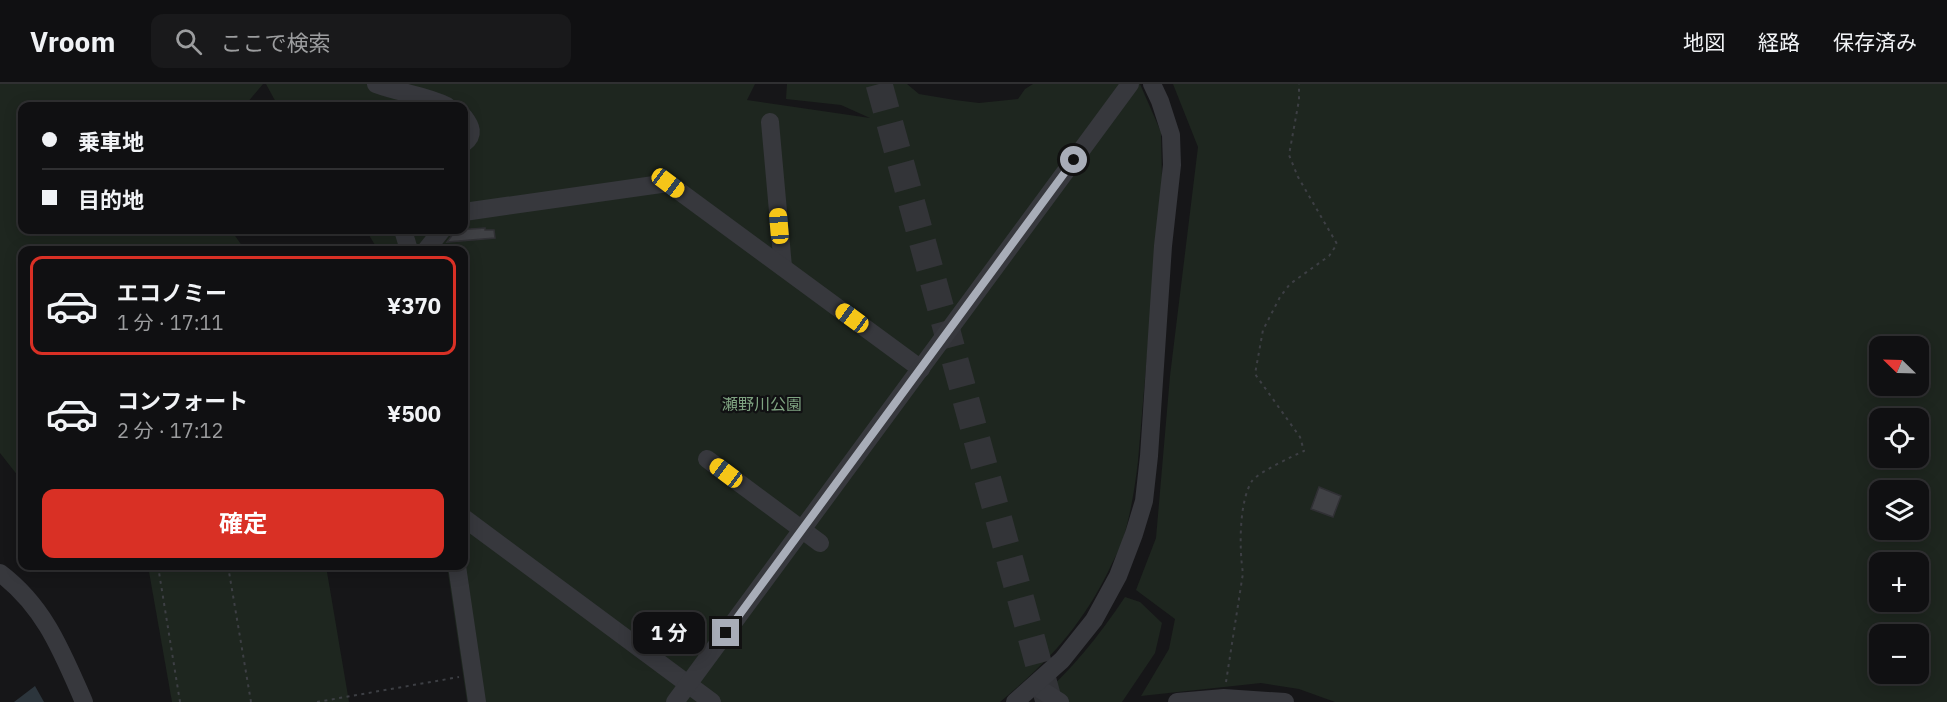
<!DOCTYPE html>
<html lang="ja">
<meta charset="utf-8">
<style>
body{margin:0;font-family:"IBM Plex Sans","Noto Sans JP",sans-serif;background:#19191b;color:#f1f3f6;height:100vh;display:flex;flex-direction:column;font-size:22px;white-space:nowrap}
*{box-sizing:border-box;margin:0}
p{font-size:20px;color:#9c9d9f}
.icon{flex:none;width:33px;height:33px;fill:none;stroke:currentColor;stroke-width:2;stroke-linecap:round;stroke-linejoin:round}
.map{position:relative;flex:1;overflow:hidden}
.panel{position:absolute;left:18px;top:162px;width:450px;height:324px;display:flex;flex-direction:column;background:#101012;border-radius:12px;box-shadow:0 3px 15px #0003,0 0 0 2px #303032}
.panel>*{flex:none}
.top-card{position:absolute;left:18px;top:18px;width:450px;height:132px;border-radius:12px;box-shadow:0 3px 15px #0003,0 0 0 2px #303032;display:grid;align-content:center;height:132px;padding:0 24px;background:#101012}
.needle{width:39px;rotate:293deg}
.controls{position:absolute;left:1869px;top:252px;display:grid;gap:12px}
.controls a{display:grid;place-items:center;width:60px;height:60px;border-radius:12px;background:#101012;box-shadow:0 3px 15px #0003,0 0 0 2px #303032;font-size:30px}
.end{position:absolute;width:27px;height:27px;margin:-14px;border:8px solid #a8adb8;background:#111;box-shadow:0 0 0 3px #111}
.from{border-radius:50%}
.bubble{position:absolute;height:42px;border-radius:12px;background:#101012;box-shadow:0 3px 15px #0003,0 0 0 2px #303032;font-size:20px;font-weight:700;line-height:42px;text-align:center}
.car{position:absolute;width:18px;height:36px;margin:-18px -9px;border-radius:8px;box-shadow:0 0 4px 2px #0007;background:linear-gradient(#f5c518 24%,#345 0 40%,#f5c518 0 76%,#345 0 86%,#f5c518 0)}
.top-card b{display:flex;align-items:center;gap:21px;height:57px;font-size:22px}
.top-card b+b{border-top:2px solid #303032}
.top-card i{width:15px;height:15px;background:#f1f3f6}
ul{padding:10px 0 0;list-style:none}
li{display:flex;align-items:center;gap:18px;height:99px;margin:0 12px 9px;padding:0 12px;border:3px solid transparent;border-radius:12px}
li div{flex:1}
li b{display:block;font-size:22px}
li em{font-style:normal;font-weight:700}
li.active{border-color:#d93025}
li>.icon{width:54px;height:54px;stroke-width:1.5}
.cta{display:flex;gap:12px;margin-top:auto;padding:12px 24px}
.cta a{flex:1;height:69px;border-radius:12px;background:#d93025;color:#fff;font-size:24px;font-weight:700;line-height:69px;text-align:center}
header{display:flex;align-items:center;gap:36px;box-sizing:border-box;height:84px;padding:0 30px;background:#101012;border-bottom:2px solid #303032}
header strong{font-size:28px}
nav{display:flex;gap:33px;margin-inline-start:auto;font-size:21px}
.search{width:420px;height:54px;background:#19191b;display:flex;align-items:center;gap:15px;box-sizing:border-box;padding:0 21px;border-radius:12px;color:#9c9d9f;font-size:22px}
.map>svg:first-child{display:block}
</style>
<header>
<strong>Vroom</strong>
<div class="search"><svg class="icon" aria-label="search" viewBox="0 0 24 24"><circle cx="10" cy="10" r="6"/><path d="M15 15l6 6"/></svg>ここで検索</div>
<nav><a>地図</a><a>経路</a><a>保存済み</a></nav>
</header>
<div class="map">
<svg width="1947" height="618" viewBox="0 0 1947 618">
<rect width="100%" height="100%" fill="#161618"/>
<!-- green -->
<g fill="#1e261f" fill-rule="evenodd">
<polygon points="0,0 263,0 247,19 240,22 22,22 22,146 231,146 245,166 22,166 22,397 0,369"/>
<path d="M266,0H755L747,16L870,34L841,21L786,15L787,0H907L919,10L955,16L979,19L1018,15L1025,5L1033,0H1140L1161,48L1162,95L1138,377C1135,404 1130,433 1122,459C1118,469 1112,478 1108,488C1080,544 1047,579 1000,618H467L447,482H464V166H378L366,146H464V22H278Z"/>
<path d="M1173,0H1947V618H1335L1299,605L1261,599L1141,612L1169,565L1175,535L1136,506L1156,454L1170,292L1198,63ZM1880,262H1918V302H1880ZM1880,334H1918V374H1880ZM1880,406H1918V446H1880ZM1880,478H1918V518H1880ZM1880,550H1918V590H1880Z"/>
<polygon points="148,482 326,482 349,618 172,618"/>
<path d="M1125,513L1140,518L1162,539L1155,569L1122,618H1035C1071,587 1099,552 1125,513Z"/>
</g>
<!-- water -->
<polygon fill="#2c353c" points="35,602 44,618 14,618"/>
<!-- building -->
<g fill="#404145" stroke="#303034" stroke-width="1.5">
<polygon points="485,144 485,146 494,146 495,154 447,158 456,146"/>
<polygon points="1319,403 1341,412 1333,433 1311,425"/>
</g>
<g fill="none" stroke-linecap="round" stroke-linejoin="round">
<!-- highway-tunnel -->
<polyline stroke="#333438" stroke-width="27" stroke-dasharray="27 14" stroke-linecap="butt" points="879,0 1049,618"/>
<!-- path -->
<g stroke="#3d3f44" stroke-width="2" stroke-dasharray="3 4.5" stroke-linecap="butt">
<polyline points="158,482 180,618"/>
<polyline points="228,482 251,618"/>
<path d="M1226,598L1243,489C1239,465 1239,417 1252,397C1257,389 1293,372 1304,367L1300,353L1255,290L1263,246L1280,213L1290,200L1329,172L1337,160L1298,93L1289,71L1299,16V0"/>
<polyline points="317,618 459,593"/>
</g>
<!-- minor -->
<g stroke="#37383d" stroke-width="18">
<path d="M376,0C400,9 425,11 447,22"/>
<path d="M464,33C471,42 475,51 464,59"/>
<polyline points="770,38 783,183"/>
<polyline points="464,128 668,99 921,285"/>
<polyline points="403,146 409,166"/>
<polyline points="426,166 442,146"/>
<polyline points="707,375 820,459"/>
<polyline points="464,434 712,618"/>
<polyline points="457,482 477,618"/>
<path d="M0,489C45,523 62,568 84,618"/>
<polyline points="1035,602 1060,618"/>
<polyline points="675,618 1130,0"/>
<polyline points="1015,618 1062,576 1094,536 1118,492 1134,450 1144,417 1149,372 1163,162 1172,81 1171,51 1160,17 1152,0"/>
<polyline points="1177,618 1224,614 1285,618"/>
</g>
</g>
<g fill="none" stroke-linecap="round" stroke-linejoin="round">
<!-- route -->
<polyline stroke="#a8adb8" stroke-width="8" points="726,549 1074,76"/>
</g>
<g text-anchor="middle" stroke-width="4.5" stroke-linejoin="round" paint-order="stroke">
<!-- park labels -->
<g font-size="16" fill="#7fa381" stroke="#111113">
<text x="762" y="326">瀬野川公園</text>
</g>
</g>
</svg>
<div class="controls">
<a><svg class="needle" viewBox="-14 -14 28 28"><path d="M0-13l5 13h-10z" fill="#e53935"/><path d="M0 13l5-13h-10z" fill="#9c9d9f"/></svg></a>
<a><svg class="icon" aria-label="locate" viewBox="0 0 24 24"><circle cx="12" cy="12" r="6"/><path d="M12 2v4M12 18v4M2 12h4M18 12h4"/></svg></a>
<a><svg class="icon" aria-label="layers" viewBox="0 0 24 24"><path d="M12 4l9 5-9 5-9-5zM3 14l9 5 9-5"/></svg></a>
<a>+</a>
<a>−</a>
</div>
<i class="end from" style="left:1074px;top:76px"></i>
<i class="end" style="left:726px;top:549px"></i>
<div class="bubble" style="left:633px;top:528px;width:72px">1 分</div>
<i class="car" style="left:668px;top:99px;rotate:127deg"></i>
<i class="car" style="left:779px;top:142px;rotate:355deg"></i>
<i class="car" style="left:852px;top:234px;rotate:306deg"></i>
<i class="car" style="left:726px;top:389px;rotate:307deg"></i>
<div class="top-card">
<b><i class="from"></i>乗車地</b>
<b><i></i>目的地</b>
</div>
<section class="panel">
<ul>
<li class="active"><svg class="icon" aria-label="car" viewBox="0 0 24 24"><path d="M5 17H2v-5l4-1 3-4h7l3 4 3 1v5h-3M9 17h6M6 11h13"/><circle cx="7" cy="17" r="2"/><circle cx="17" cy="17" r="2"/></svg><div><b>エコノミー</b><p>1 分 · 17:11</p></div><em>¥370</em></li>
<li><svg class="icon" aria-label="car" viewBox="0 0 24 24"><path d="M5 17H2v-5l4-1 3-4h7l3 4 3 1v5h-3M9 17h6M6 11h13"/><circle cx="7" cy="17" r="2"/><circle cx="17" cy="17" r="2"/></svg><div><b>コンフォート</b><p>2 分 · 17:12</p></div><em>¥500</em></li>
</ul>
<div class="cta"><a>確定</a></div>
</section>
</div>
